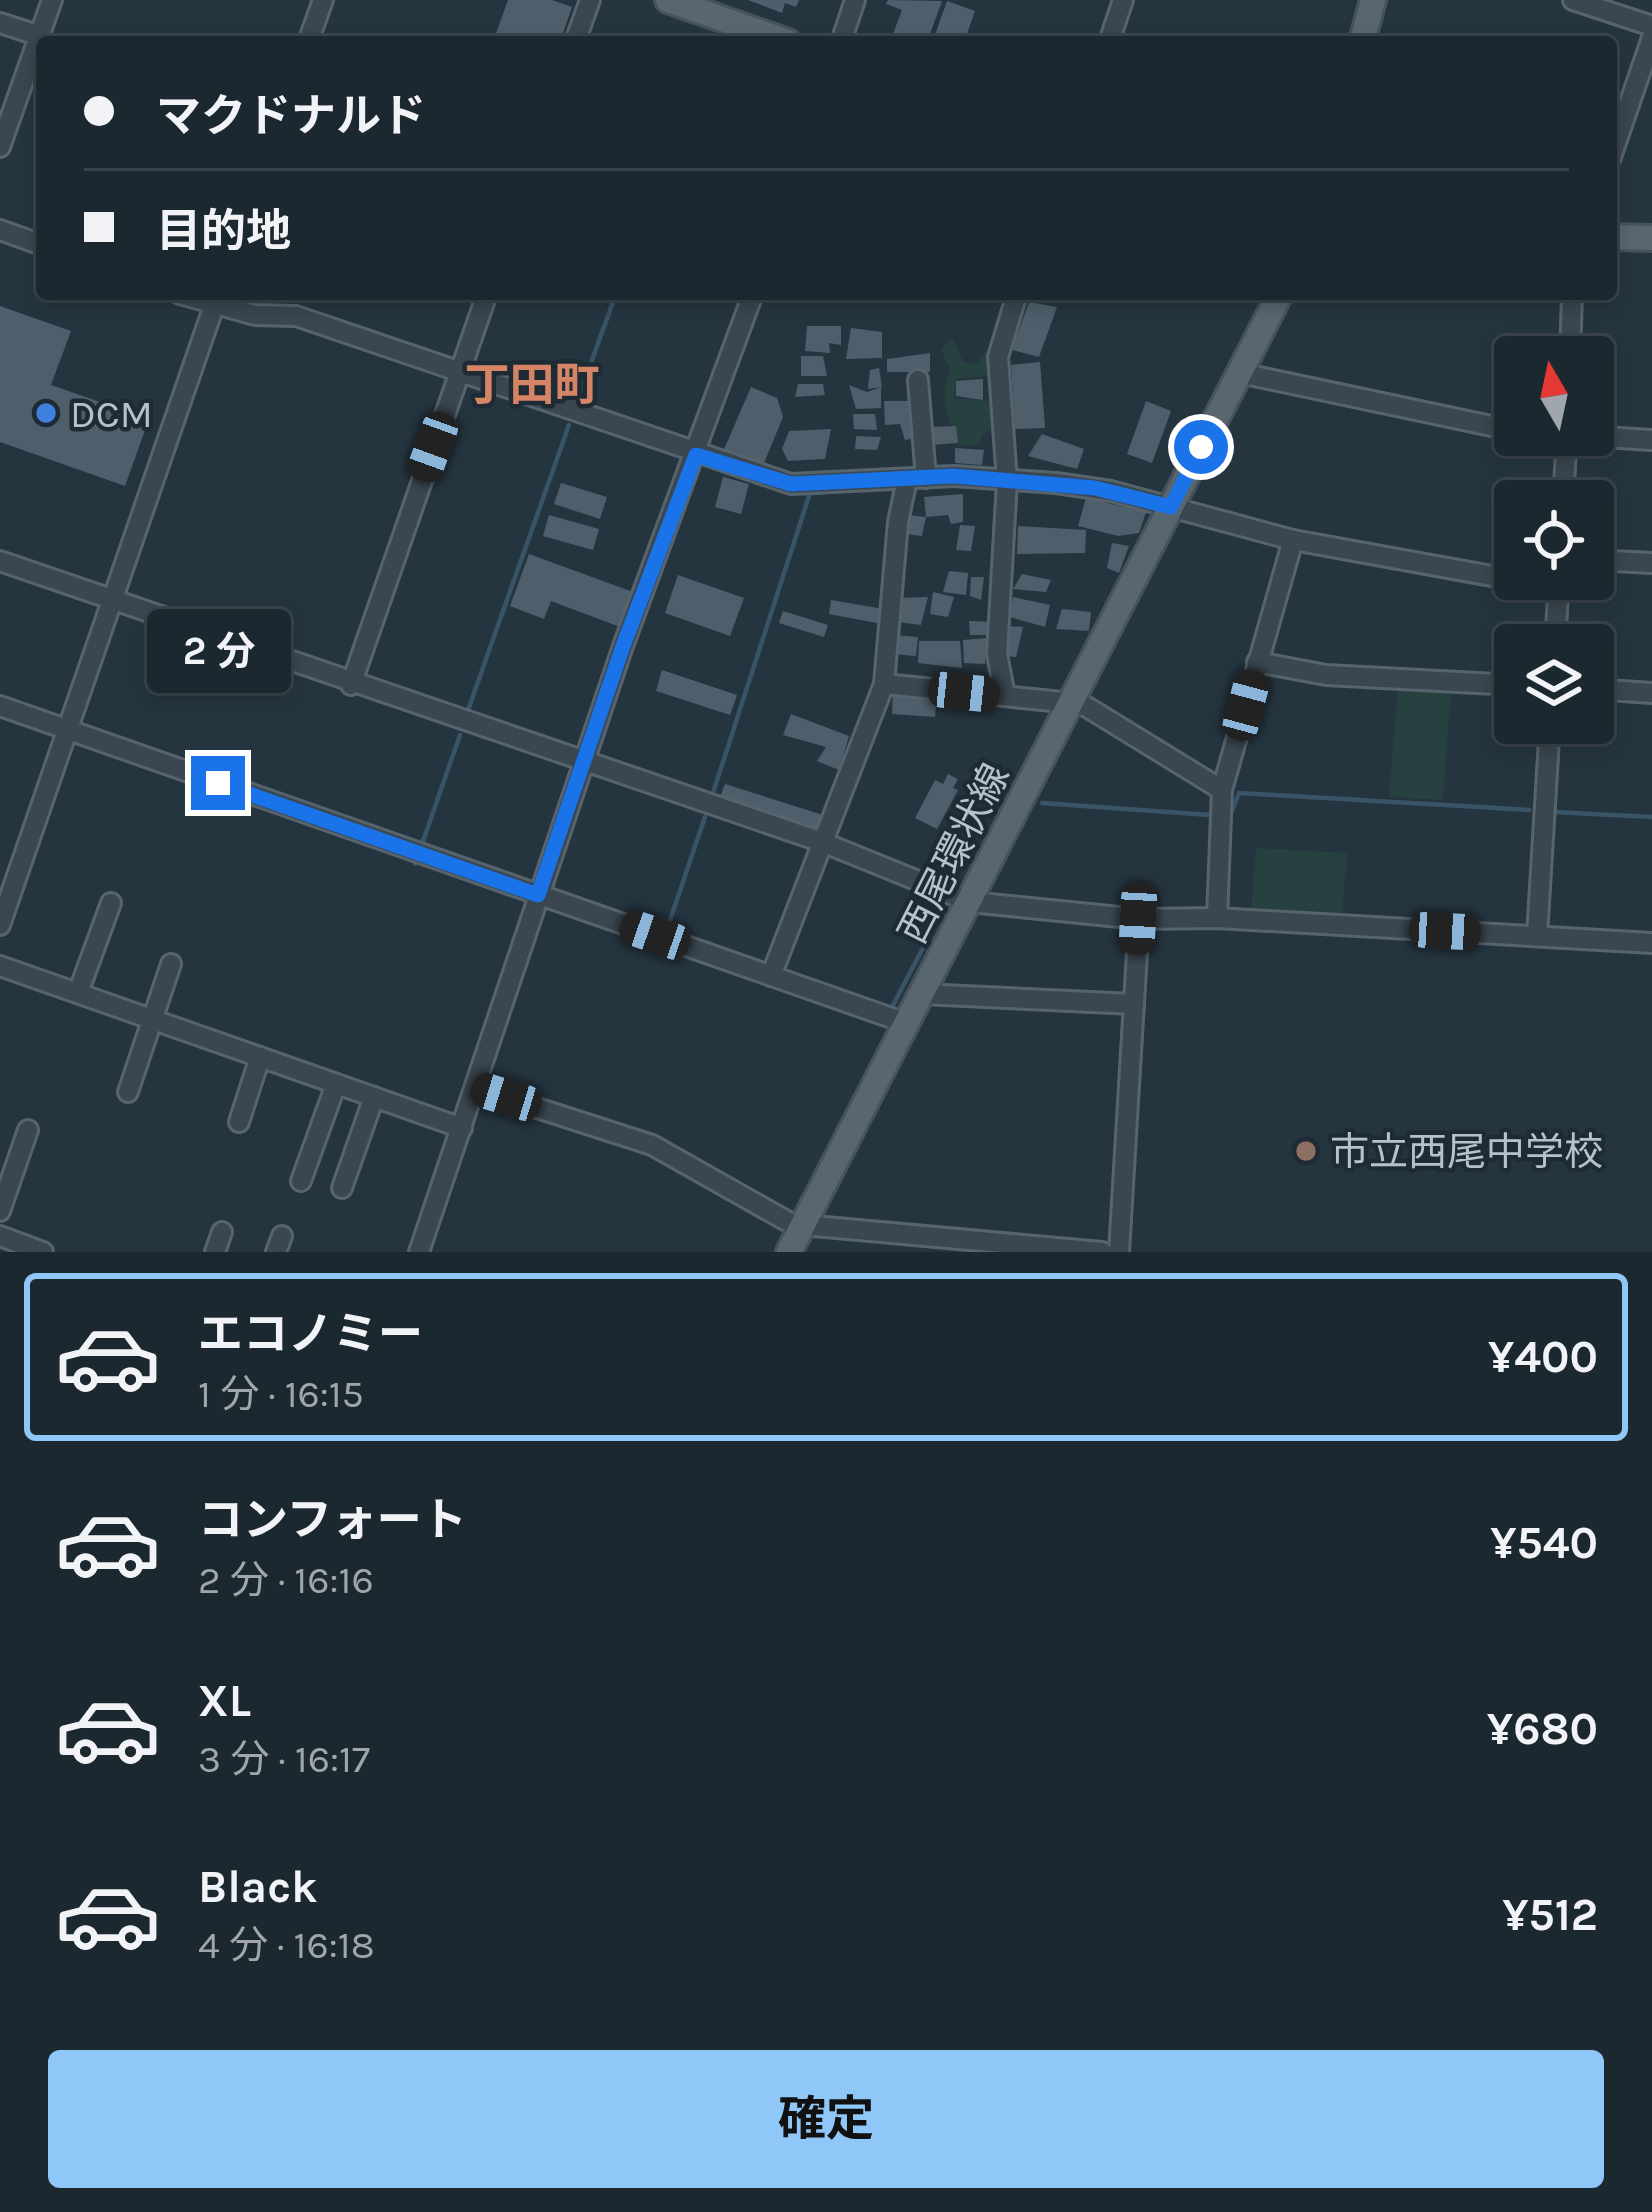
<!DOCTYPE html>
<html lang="ja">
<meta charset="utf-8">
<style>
body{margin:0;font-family:Karla,"Noto Sans JP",sans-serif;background:#253038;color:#f1f3f6;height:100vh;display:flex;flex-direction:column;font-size:45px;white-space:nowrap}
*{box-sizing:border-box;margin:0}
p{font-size:39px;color:#a0a6ab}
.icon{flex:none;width:66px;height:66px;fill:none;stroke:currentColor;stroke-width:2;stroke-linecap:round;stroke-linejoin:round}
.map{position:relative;height:1252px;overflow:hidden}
.details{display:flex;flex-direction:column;background:#1c2830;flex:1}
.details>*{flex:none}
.hud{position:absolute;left:36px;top:36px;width:1581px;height:264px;border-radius:12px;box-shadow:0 6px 18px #0003,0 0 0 3px #3a444c;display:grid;align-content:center;height:264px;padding:0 48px;background:#1c2830}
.needle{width:78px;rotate:351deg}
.controls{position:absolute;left:1494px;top:336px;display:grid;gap:24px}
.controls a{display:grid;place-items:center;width:120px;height:120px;border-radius:12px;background:#1c2830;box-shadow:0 6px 18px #0003,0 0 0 3px #3a444c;font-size:60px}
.end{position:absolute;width:54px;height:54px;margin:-27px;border:15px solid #1a73e8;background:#fff;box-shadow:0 0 0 6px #fff}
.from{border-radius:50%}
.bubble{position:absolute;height:84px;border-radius:12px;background:#1c2830;box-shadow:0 6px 18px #0003,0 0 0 3px #3a444c;font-size:39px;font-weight:700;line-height:84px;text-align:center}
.car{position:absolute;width:36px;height:72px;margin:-36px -18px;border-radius:15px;box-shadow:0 0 9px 3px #0007;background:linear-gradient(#222 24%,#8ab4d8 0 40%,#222 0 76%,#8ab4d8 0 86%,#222 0)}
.hud b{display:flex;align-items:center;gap:42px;height:114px;font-size:45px}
.hud b+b{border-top:3px solid #3a444c}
.hud i{width:30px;height:30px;background:#f1f3f6}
ul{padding:21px 0 0;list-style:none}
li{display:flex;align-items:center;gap:36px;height:168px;margin:0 24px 18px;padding:0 24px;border:6px solid transparent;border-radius:12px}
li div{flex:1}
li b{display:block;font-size:45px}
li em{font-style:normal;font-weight:700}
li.selected{border-color:#8ec7f8}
li>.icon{width:108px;height:108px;stroke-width:1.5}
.button{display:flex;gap:24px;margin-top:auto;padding:24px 48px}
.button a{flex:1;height:138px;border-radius:12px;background:#8ec7f8;color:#111;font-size:48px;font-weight:700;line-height:138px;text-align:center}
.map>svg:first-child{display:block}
</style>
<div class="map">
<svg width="1652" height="1252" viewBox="0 0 1652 1252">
<rect width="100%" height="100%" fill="#253540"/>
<!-- green -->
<g fill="#274140">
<path d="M952,337L963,362L976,364L985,352L996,357L994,375L956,379L954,398L995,401L997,430L983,433L979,445H960C948,418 938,396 950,369L941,350Z"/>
<polygon points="1398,686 1451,689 1443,800 1389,797"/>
<polygon points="1256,848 1347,853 1342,915 1251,914"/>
</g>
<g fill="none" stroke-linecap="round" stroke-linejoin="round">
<!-- stream -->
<g stroke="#395467" stroke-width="4.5">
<polyline points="707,42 709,37"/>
<polyline points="577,401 616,294"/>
<polyline points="1031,472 1085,478"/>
<polyline points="468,710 569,425"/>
<polyline points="712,796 810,493 864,489"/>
<polyline points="1042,803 1210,815"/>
<polyline points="1553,812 1652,817"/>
<polyline points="1230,816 1239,793 1529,810"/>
<polyline points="423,841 460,735"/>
<polyline points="415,864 415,863"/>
<polyline points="668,926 705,817"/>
<polyline points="893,1005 945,906"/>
</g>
</g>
<!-- building -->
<g fill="#4e5f6b">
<polygon points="508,0 552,0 572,7 560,42 494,39"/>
<polygon points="748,0 799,0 796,7 785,3 782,13"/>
<polygon points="888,0 942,1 927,42 890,42 902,10 886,4"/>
<polygon points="947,1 975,11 964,42 935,35"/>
<polygon points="1029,302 1057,307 1039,357 1012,350"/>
<polygon points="0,306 71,331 51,385 149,419 125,486 0,442"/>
<polygon points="807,326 841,326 841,345 829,343 830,353 805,351"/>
<polygon points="851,328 882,332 882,358 846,359"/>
<polygon points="930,353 930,372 887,372 887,359"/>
<polygon points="801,356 823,356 827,376 801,376"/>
<polygon points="1040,362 1045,428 1015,429 1011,365"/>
<polygon points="879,368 882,387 868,389 870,370"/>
<polygon points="983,379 983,400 956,396 956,381"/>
<polygon points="798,384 823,384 825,395 795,397"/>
<polygon points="849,385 867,392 881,387 881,408 856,409"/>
<polygon points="751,387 777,398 783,417 762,468 722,454"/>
<polygon points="884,401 916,401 915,438 905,440 900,424 885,425"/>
<polygon points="1146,401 1171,411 1152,463 1127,454"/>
<polygon points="853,414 875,414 877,430 854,429"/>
<polygon points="956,426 958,443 930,445 928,427"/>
<polygon points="831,429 825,459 788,461 782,449 789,431"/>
<polygon points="1042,434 1084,449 1077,469 1028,456"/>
<polygon points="856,436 881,437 877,450 855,449"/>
<polygon points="955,448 984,450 982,465 955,463"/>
<polygon points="723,477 749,484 741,514 715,507"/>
<polygon points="561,483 607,497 600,519 554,504"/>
<polygon points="963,494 963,522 951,524 948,515 926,517 924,497"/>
<polygon points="1086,498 1146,512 1139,533 1118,536 1078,526"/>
<polygon points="549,515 599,529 593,550 543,536"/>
<polygon points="909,515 926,517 922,536 906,534"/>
<polygon points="960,525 975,526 971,551 956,550"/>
<polygon points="1018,526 1086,530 1085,553 1017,554"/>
<polygon points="1112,543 1129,546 1119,573 1107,568"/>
<polygon points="529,554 633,592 620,627 551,601 544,619 510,606"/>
<polygon points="949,571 968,573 966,595 943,592"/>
<polygon points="1022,574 1051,580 1046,592 1013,589"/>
<polygon points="678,575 744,598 730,636 665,613"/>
<polygon points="971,577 984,577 981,600 970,596"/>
<polygon points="933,592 954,597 948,617 930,614"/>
<polygon points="928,597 921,625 897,622 899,598"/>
<polygon points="1013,597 1050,605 1045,627 1010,617"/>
<polygon points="831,600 884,609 882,624 829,614"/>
<polygon points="1062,609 1091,612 1089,631 1056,629"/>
<polygon points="783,611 828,625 824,637 779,623"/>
<polygon points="969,621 993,622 992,635 970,635"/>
<polygon points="1006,626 1023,627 1016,657 1005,656"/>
<polygon points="894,635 918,637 916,656 892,654"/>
<polygon points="987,638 985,664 964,663 963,640"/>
<polygon points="919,641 960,641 962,668 918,663"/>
<polygon points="662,670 737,695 730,715 656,691"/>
<polygon points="893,693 943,697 942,706 936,706 935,717 892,714"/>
<polygon points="791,714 849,736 839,770 817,761 826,747 783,735"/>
<polygon points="948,774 958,779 953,788 958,790 937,829 915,818 935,780 943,784"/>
<polygon points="725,784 823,815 815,832 720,797"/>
</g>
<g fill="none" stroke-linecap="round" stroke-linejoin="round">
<!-- minor casing -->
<g stroke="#57646d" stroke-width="24">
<g id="minor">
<polyline points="1573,0 1652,26"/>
<polyline points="0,23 31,33"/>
<polyline points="308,42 323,0"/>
<polyline points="575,42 590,0"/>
<polyline points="841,42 855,0"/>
<polyline points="1109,42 1123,0"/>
<polyline points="0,147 52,0"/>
<polyline points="1611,157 1652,38"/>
<polyline points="0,230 42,245"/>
<polyline points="180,294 255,315 296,316 791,484 954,476 1056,483 1111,491 1293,540 1558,588"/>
<polyline points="1570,357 1572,294"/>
<polyline points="1240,373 1515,431"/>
<polyline points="918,380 926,478"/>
<polyline points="1571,435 1652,440"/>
<polyline points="1563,501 1567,435"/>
<polyline points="1593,560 1652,563"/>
<polyline points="0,561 822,842 970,902 1139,919 1217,918 1652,943"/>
<polyline points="1555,645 1559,579"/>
<polyline points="1257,662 1326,675 1515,685"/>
<polyline points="884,684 1082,704 1222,790"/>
<polyline points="351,685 487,294"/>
<polyline points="1593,689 1652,693"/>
<polyline points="1005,696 997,654 1007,481 998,357 1017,294"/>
<polyline points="0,706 906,1023"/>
<polyline points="1217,918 1222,790 1293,540"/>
<polyline points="0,925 218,294"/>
<polyline points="1537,936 1550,723"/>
<polyline points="0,966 462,1128"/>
<polyline points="771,976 884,684 898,522 907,479"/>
<polyline points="78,993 111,903"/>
<polyline points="922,994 1134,1004"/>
<polyline points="475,1088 652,1145 792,1224 1102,1252"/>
<polyline points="128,1092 171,964"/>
<polyline points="239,1122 260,1057"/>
<polyline points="301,1181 336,1084"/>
<polyline points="342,1188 374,1097"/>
<polyline points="0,1211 28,1130"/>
<polyline points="0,1236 43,1252"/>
<polyline points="215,1252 222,1232"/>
<polyline points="276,1252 282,1236"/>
<polyline points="419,1252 623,646 753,294"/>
<polyline points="1119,1252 1139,919"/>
</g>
</g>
<!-- major casing -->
<g stroke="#46525c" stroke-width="30">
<g id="major">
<polyline points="668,0 788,42"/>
<polyline points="1362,42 1373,0"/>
<polyline points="1611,237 1652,238"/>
<polyline points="789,1252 1280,294"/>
</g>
</g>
<!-- minor -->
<use href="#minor" stroke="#3a4650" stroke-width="18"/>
<!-- major -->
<use href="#major" stroke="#586670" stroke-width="24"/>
</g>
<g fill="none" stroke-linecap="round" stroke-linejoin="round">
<!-- route -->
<polyline stroke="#1a73e8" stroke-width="15" points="218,783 538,895 623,646 696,455 791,484 954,476 1095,488 1171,507 1201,447"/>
</g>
<!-- markers -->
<circle fill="#3f7fe0" stroke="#1e2b35" stroke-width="4.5" cx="46" cy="413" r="12"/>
<circle fill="#8d6e63" stroke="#1e2b35" stroke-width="4.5" cx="1306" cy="1151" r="12"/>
<g text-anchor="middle" stroke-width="9" stroke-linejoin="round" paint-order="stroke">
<!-- poi labels -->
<g font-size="39" fill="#b6c1ca" stroke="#1e2b35" text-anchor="start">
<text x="70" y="427">DCM</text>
<text x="1330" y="1165">市立西尾中学校</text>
</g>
<!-- street labels -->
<g font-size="39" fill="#b6c1ca" stroke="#1e2b35">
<text transform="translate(953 853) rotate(-63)" y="14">西尾環状線</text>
</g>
<!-- quarter labels -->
<g font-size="45" font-weight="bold" fill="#d58566" stroke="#1e2b35">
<text x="532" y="400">丁田町</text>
</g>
</g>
</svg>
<div class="controls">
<a><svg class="needle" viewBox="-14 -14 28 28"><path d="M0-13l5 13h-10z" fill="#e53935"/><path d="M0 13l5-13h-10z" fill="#a0a6ab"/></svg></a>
<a><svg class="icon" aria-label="locate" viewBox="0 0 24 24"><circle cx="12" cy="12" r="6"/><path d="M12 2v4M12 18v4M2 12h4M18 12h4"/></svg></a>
<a><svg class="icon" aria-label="layers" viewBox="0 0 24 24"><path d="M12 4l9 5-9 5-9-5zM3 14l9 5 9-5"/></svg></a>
</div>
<i class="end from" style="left:1201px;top:447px"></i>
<i class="end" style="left:218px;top:783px"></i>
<div class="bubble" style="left:147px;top:609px;width:144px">2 分</div>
<i class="car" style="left:433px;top:447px;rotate:200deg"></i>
<i class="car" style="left:964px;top:692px;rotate:96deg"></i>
<i class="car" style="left:1246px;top:705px;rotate:15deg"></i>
<i class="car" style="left:1138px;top:919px;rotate:183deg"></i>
<i class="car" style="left:1445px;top:931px;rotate:93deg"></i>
<i class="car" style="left:655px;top:935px;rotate:289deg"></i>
<i class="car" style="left:506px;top:1097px;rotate:287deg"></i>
<div class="hud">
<b><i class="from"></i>マクドナルド</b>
<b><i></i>目的地</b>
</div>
</div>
<section class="details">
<ul>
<li class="selected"><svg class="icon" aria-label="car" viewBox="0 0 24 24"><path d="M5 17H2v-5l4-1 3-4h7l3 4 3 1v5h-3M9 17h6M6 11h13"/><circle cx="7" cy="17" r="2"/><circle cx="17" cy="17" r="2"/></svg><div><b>エコノミー</b><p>1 分 · 16:15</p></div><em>¥400</em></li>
<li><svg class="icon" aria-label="car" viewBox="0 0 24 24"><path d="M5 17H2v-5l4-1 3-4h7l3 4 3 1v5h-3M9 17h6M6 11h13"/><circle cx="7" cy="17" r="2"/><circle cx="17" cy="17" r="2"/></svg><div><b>コンフォート</b><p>2 分 · 16:16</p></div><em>¥540</em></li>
<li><svg class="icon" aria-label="car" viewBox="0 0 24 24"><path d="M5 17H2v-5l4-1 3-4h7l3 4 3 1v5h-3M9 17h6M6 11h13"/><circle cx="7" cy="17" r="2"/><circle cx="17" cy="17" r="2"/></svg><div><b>XL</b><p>3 分 · 16:17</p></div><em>¥680</em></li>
<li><svg class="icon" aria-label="car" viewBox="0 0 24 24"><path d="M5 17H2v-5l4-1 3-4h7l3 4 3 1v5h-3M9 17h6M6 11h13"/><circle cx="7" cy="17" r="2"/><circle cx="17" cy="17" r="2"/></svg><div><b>Black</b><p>4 分 · 16:18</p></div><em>¥512</em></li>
</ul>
<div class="button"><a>確定</a></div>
</section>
